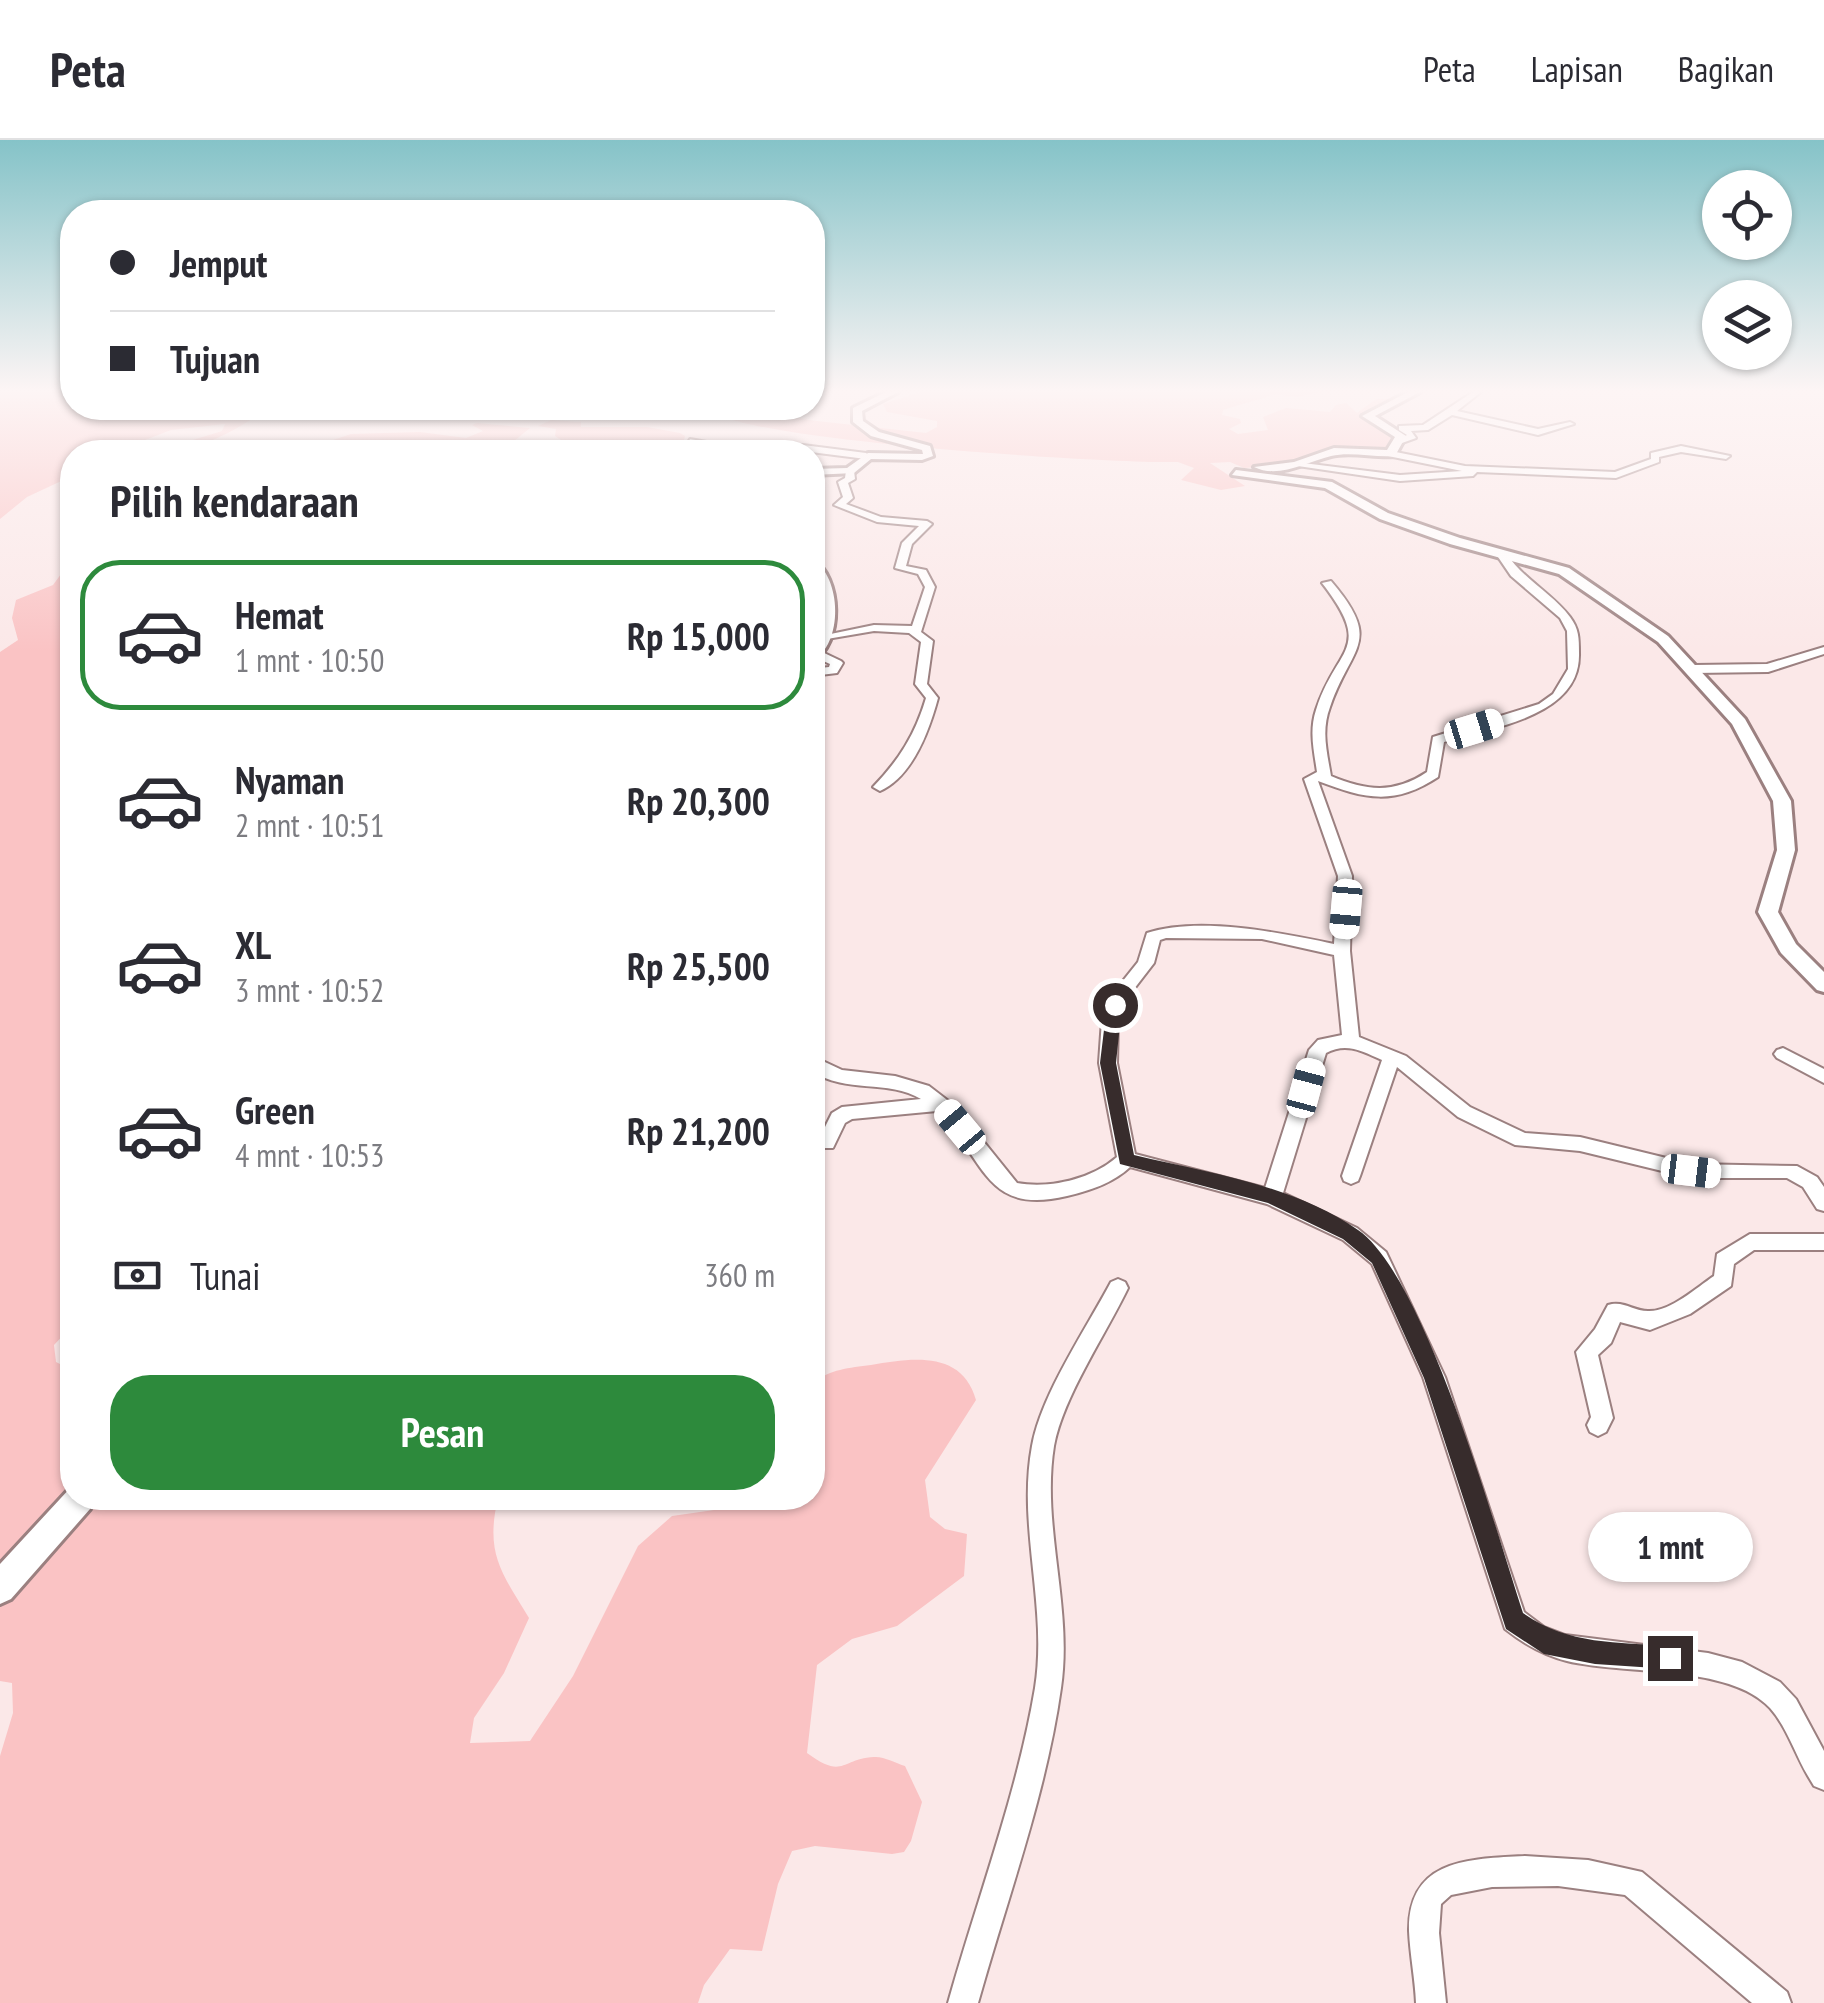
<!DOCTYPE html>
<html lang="id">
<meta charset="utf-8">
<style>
body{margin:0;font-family:"PT Sans Narrow",sans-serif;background:#f2f2f3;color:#2b2b33;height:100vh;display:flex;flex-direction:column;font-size:38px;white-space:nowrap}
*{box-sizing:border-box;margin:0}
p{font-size:32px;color:#7c7c81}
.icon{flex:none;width:55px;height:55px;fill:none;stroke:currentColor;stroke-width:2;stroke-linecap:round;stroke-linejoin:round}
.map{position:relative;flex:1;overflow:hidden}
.side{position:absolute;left:60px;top:300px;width:765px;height:1070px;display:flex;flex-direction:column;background:#fff;border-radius:40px;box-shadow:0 2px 8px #0004}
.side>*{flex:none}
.hud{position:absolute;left:60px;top:60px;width:765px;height:220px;border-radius:40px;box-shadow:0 2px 8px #0004;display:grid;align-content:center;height:220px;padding:0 50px;background:#fff}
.controls{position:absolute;left:1702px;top:30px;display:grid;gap:20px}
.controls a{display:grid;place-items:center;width:90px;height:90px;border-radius:50%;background:#fff;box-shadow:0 2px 8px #0004;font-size:50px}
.end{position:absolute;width:45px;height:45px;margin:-22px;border:12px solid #372c2c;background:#fff;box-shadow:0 0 0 5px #fff}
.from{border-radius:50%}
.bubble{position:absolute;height:70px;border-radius:35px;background:#fff;box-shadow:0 2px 8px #0004;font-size:32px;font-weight:700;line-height:70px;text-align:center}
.car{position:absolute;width:30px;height:60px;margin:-30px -15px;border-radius:12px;box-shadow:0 0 8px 2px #0007;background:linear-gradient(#fff 24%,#345 0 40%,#fff 0 76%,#345 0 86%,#fff 0)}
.hud b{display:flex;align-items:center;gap:35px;height:95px;font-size:38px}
.hud b+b{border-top:2px solid #e1e1e2}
.hud i{width:25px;height:25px;background:#2b2b33}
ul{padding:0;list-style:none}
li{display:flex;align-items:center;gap:30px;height:150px;margin:0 20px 15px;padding:0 30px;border:5px solid transparent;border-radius:40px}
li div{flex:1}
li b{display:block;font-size:38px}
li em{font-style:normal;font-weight:700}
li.selected{border-color:#2d8a3c}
li>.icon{width:90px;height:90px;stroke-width:1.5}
h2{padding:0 50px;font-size:45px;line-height:120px}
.pay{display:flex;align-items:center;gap:25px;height:110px;padding:0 50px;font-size:38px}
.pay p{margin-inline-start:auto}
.primary-button{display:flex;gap:20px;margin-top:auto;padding:20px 50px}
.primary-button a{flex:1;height:115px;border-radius:40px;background:#2d8a3c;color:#fff;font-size:40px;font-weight:700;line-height:115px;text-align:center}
header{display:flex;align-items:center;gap:60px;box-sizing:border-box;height:140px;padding:0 50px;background:#fff;border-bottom:2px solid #e1e1e2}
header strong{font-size:48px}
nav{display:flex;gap:55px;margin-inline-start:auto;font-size:35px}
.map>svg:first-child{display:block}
</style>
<header>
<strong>Peta</strong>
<nav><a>Peta</a><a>Lapisan</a><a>Bagikan</a></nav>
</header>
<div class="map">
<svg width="1824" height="1863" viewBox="0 0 1824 1863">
<rect width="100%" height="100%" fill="#fbe8e8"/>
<!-- green -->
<g fill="#fac3c4">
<path d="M0,252H72V268H267C236,292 195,313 154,312L222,291L225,284L171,290L114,312H72V336L27,357L0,379Z"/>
<path d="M921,252H1319L1297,257L1276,254L1223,270L1222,275L1240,279L1241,283L1229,289L1238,294L1268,290L1263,277L1286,268L1330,272L1336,265L1346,263L1357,273L1376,259H1390L1364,277L1396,295L1384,311L1332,310L1285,325L1244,328L1230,322L1210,323L1245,346L1221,350L1181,340L1194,328L1178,322C1119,324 731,301 708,268H752L808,280L926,293L937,287V281L887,272L883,264Z"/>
<path d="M551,280L581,282V287H647L680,293L685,296L682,306L695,312H655L660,309C649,300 627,300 613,305L616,312H549L567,304L555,296L556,289L538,286Z"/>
<polygon points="477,283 530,288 508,306 511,312 297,312 351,294 420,292 466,298 483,291 472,285"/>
<path d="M72,419V1186L54,1205L56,1222L72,1230V1358H498C485,1413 501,1432 529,1478L504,1533L474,1578L470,1603L530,1601L573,1536L638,1406L672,1376L756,1364L764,1358H812L813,1243C830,1229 849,1228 871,1225C912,1218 962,1210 976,1260L925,1340L930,1377L945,1389L967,1394L964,1436L897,1486L852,1499L817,1525L807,1613C844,1640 840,1619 874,1617C883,1616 896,1623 905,1626L922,1662L911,1701L904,1712L892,1714L815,1706L792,1711L778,1744L762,1811L730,1809L704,1845L698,1863H0V1616L13,1573L12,1543L0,1541V512L18,500L12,478L16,460L53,445Z"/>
</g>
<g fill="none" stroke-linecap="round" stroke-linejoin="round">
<!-- street casing -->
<g stroke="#9b8080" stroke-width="4">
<g id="street">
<polygon points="1473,252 1481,252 1457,271 1538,289 1570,282 1574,284 1538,295 1452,275 1428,290 1411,291 1416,298 1402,303 1398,300 1407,295 1399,290 1399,286 1423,285"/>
<polygon points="690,299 746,309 750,312 734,312 687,304"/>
<polygon points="803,305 866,313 870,316 866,319 803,311 759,312"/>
<polygon points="1681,306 1730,316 1726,319 1681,312 1659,317 1659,322 1616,338 1477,332 1473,336 1400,341 1291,325 1295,322 1400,335 1462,331 1388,316 1391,311 1465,326 1615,332 1651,319 1651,313"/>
<path d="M850,328L854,331L855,339L848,343L853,358L846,364L881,377L927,381L932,384L912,404L906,426L926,430L935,447L921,492L933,501L927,544L938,558C929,591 913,636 880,651L873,647C899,620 915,595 926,558L915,544L921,502L909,493L874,491L827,499L821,496L874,485L912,486L925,447L918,434L895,428L902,403L919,386L877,382L834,365L843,357L838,342L845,338L846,331Z"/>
<path d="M1497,412H1505C1524,440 1552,453 1570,477C1579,489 1579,498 1579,513C1581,577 1492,587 1444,602L1438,637C1394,666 1365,659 1318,641L1352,736L1350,811L1359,897L1406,916L1470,967L1525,993L1580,997L1691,1024L1797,1026L1817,1037L1824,1047V1071L1817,1069L1803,1047L1787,1038H1691L1580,1011L1515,1005L1458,977L1397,927L1360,1036L1358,1041L1351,1044L1344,1041L1342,1036L1382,920C1362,911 1346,902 1326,913L1283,1053L1357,1088L1386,1112L1445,1237L1524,1472L1544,1487L1565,1495L1708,1513L1742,1522L1780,1542L1796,1559L1824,1611V1650L1814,1646L1808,1636C1795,1614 1787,1587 1770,1568C1730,1524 1622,1535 1567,1521C1543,1515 1524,1504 1505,1489L1423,1237L1372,1124L1343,1100L1267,1064L1130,1027C1113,1043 1089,1051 1067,1056C983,1076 986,1018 937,971L852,979L845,983L833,1008H819L817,1003L832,973L842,967L921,959C888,939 846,954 812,931V916L842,930L895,936L929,946L955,966L1017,1043C1050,1049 1092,1039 1117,1017L1099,923L1102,880L1114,852L1138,822L1147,793C1199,776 1282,793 1334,804L1338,736L1304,639L1317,632C1314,611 1309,591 1316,570C1336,506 1375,511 1322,443L1331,441C1384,503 1351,505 1330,567C1321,591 1327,612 1331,636C1367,651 1394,654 1427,632L1433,597L1539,564L1553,554L1568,529L1567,491L1560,478L1511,436L1496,414ZM1166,798L1262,799L1334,815L1342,895L1318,900L1309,910L1265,1048L1135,1014L1117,923L1118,880L1127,858L1154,823L1160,800Z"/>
<polygon points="1824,507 1824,514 1768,532 1694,533 1688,529 1694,525 1767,524"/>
<polygon points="812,510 820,511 841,521 843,523 837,533 812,536 812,529 829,527 830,524 812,516"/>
<polygon points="812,583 818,587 818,595 812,599"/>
<polygon points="1783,908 1824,929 1824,943 1777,918 1774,914 1777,910"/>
<path d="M1750,1094H1824V1110H1754L1734,1124L1731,1146L1690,1174L1650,1190L1620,1182L1611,1203L1598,1215L1613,1278L1606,1292L1598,1296L1590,1292L1587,1285L1591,1277L1576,1212L1595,1189L1608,1165C1623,1160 1633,1171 1648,1171C1670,1172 1696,1148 1714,1136L1717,1114Z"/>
<path d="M1118,1139L1125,1142L1128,1148C1106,1194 1063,1257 1054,1306C1041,1386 1073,1467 1061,1548C1046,1655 1007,1759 978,1863H948C977,1759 1017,1655 1035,1548C1048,1467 1017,1386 1032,1306C1041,1255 1086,1189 1111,1142Z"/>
<path d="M1525,1716L1588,1720L1642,1732L1787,1852L1791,1863H1752L1625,1755L1558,1746L1492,1747L1451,1755L1441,1764L1439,1793L1446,1863H1416C1415,1839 1410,1815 1409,1791C1408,1719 1468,1719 1525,1716Z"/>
</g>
</g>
<!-- secondary casing -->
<g stroke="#9b8080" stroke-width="6">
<g id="secondary">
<polygon points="886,252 898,252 862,271 863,281 879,292 930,306 933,316 922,320 871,319 854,333 812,335 812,329 847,328 868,313 923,314 922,310 871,296 853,282 853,268"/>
<path d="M1408,252H1420L1375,276L1406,296L1395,316C1375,318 1351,311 1331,316C1307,322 1278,339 1254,327L1294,322L1334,308L1387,310L1395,297L1362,276Z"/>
<polygon points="1236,330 1332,342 1388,373 1460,398 1569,428 1668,496 1745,579 1791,661 1795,710 1778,772 1796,804 1824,832 1824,852 1817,850 1781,813 1758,772 1777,710 1773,661 1732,584 1658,502 1559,434 1450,404 1380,379 1325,348 1232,335"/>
<path d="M812,418C842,438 844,503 812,522V504L821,470Z"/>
<polygon points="72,1346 72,1358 94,1358 90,1369 11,1459 0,1464 0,1424"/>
</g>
</g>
<!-- street -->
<use href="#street" fill="#fff" fill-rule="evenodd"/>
<!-- secondary -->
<use href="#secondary" fill="#fff" fill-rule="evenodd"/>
</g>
<!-- sky -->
<linearGradient id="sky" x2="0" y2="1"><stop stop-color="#85c3c8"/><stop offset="0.49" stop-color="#fdf5f5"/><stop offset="1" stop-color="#fdf5f5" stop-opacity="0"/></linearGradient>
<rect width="1824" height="512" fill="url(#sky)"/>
<!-- route -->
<path fill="#372c2c" d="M1115,859L1122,865L1116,923L1134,1015C1209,1033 1294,1045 1358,1090C1425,1136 1495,1388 1523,1473C1568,1505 1617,1502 1670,1506L1678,1509L1682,1518L1678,1526L1670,1529L1595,1524L1544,1514L1506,1489L1424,1238L1372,1123L1343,1099L1268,1063L1120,1024L1100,923L1107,865Z"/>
</svg>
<div class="controls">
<a><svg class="icon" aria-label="locate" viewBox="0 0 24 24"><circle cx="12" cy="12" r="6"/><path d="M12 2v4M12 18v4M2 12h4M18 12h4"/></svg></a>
<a><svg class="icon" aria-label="layers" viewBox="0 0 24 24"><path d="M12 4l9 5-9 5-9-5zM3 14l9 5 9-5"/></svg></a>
</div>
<i class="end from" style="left:1115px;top:865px"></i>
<i class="end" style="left:1670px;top:1518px"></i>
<div class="bubble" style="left:1588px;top:1372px;width:165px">1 mnt</div>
<i class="car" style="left:1474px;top:589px;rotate:73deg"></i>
<i class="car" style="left:1346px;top:769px;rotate:185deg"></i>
<i class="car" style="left:1306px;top:948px;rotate:15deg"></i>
<i class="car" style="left:960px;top:987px;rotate:320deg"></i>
<i class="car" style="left:1691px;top:1031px;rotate:97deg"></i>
<div class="hud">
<b><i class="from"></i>Jemput</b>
<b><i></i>Tujuan</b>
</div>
<section class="side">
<h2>Pilih kendaraan</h2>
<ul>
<li class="selected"><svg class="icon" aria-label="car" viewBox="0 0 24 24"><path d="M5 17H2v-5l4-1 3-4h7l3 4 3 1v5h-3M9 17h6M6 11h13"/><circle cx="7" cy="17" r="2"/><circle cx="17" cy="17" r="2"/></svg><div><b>Hemat</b><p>1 mnt · 10:50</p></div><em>Rp 15,000</em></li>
<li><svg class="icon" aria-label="car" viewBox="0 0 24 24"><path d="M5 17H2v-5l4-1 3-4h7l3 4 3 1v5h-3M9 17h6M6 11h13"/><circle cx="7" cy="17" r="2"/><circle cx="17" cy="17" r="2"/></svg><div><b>Nyaman</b><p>2 mnt · 10:51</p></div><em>Rp 20,300</em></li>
<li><svg class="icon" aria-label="car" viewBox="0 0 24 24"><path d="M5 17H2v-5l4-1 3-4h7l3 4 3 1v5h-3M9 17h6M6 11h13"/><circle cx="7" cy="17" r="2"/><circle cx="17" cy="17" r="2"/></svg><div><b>XL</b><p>3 mnt · 10:52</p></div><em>Rp 25,500</em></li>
<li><svg class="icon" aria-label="car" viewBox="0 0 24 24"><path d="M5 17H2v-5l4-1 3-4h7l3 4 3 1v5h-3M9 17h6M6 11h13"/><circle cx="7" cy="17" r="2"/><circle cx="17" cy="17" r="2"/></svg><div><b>Green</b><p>4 mnt · 10:53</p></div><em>Rp 21,200</em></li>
</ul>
<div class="pay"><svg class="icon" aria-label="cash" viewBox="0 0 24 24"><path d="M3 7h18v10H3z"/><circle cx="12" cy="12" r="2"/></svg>Tunai<p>360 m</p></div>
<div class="primary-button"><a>Pesan</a></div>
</section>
</div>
